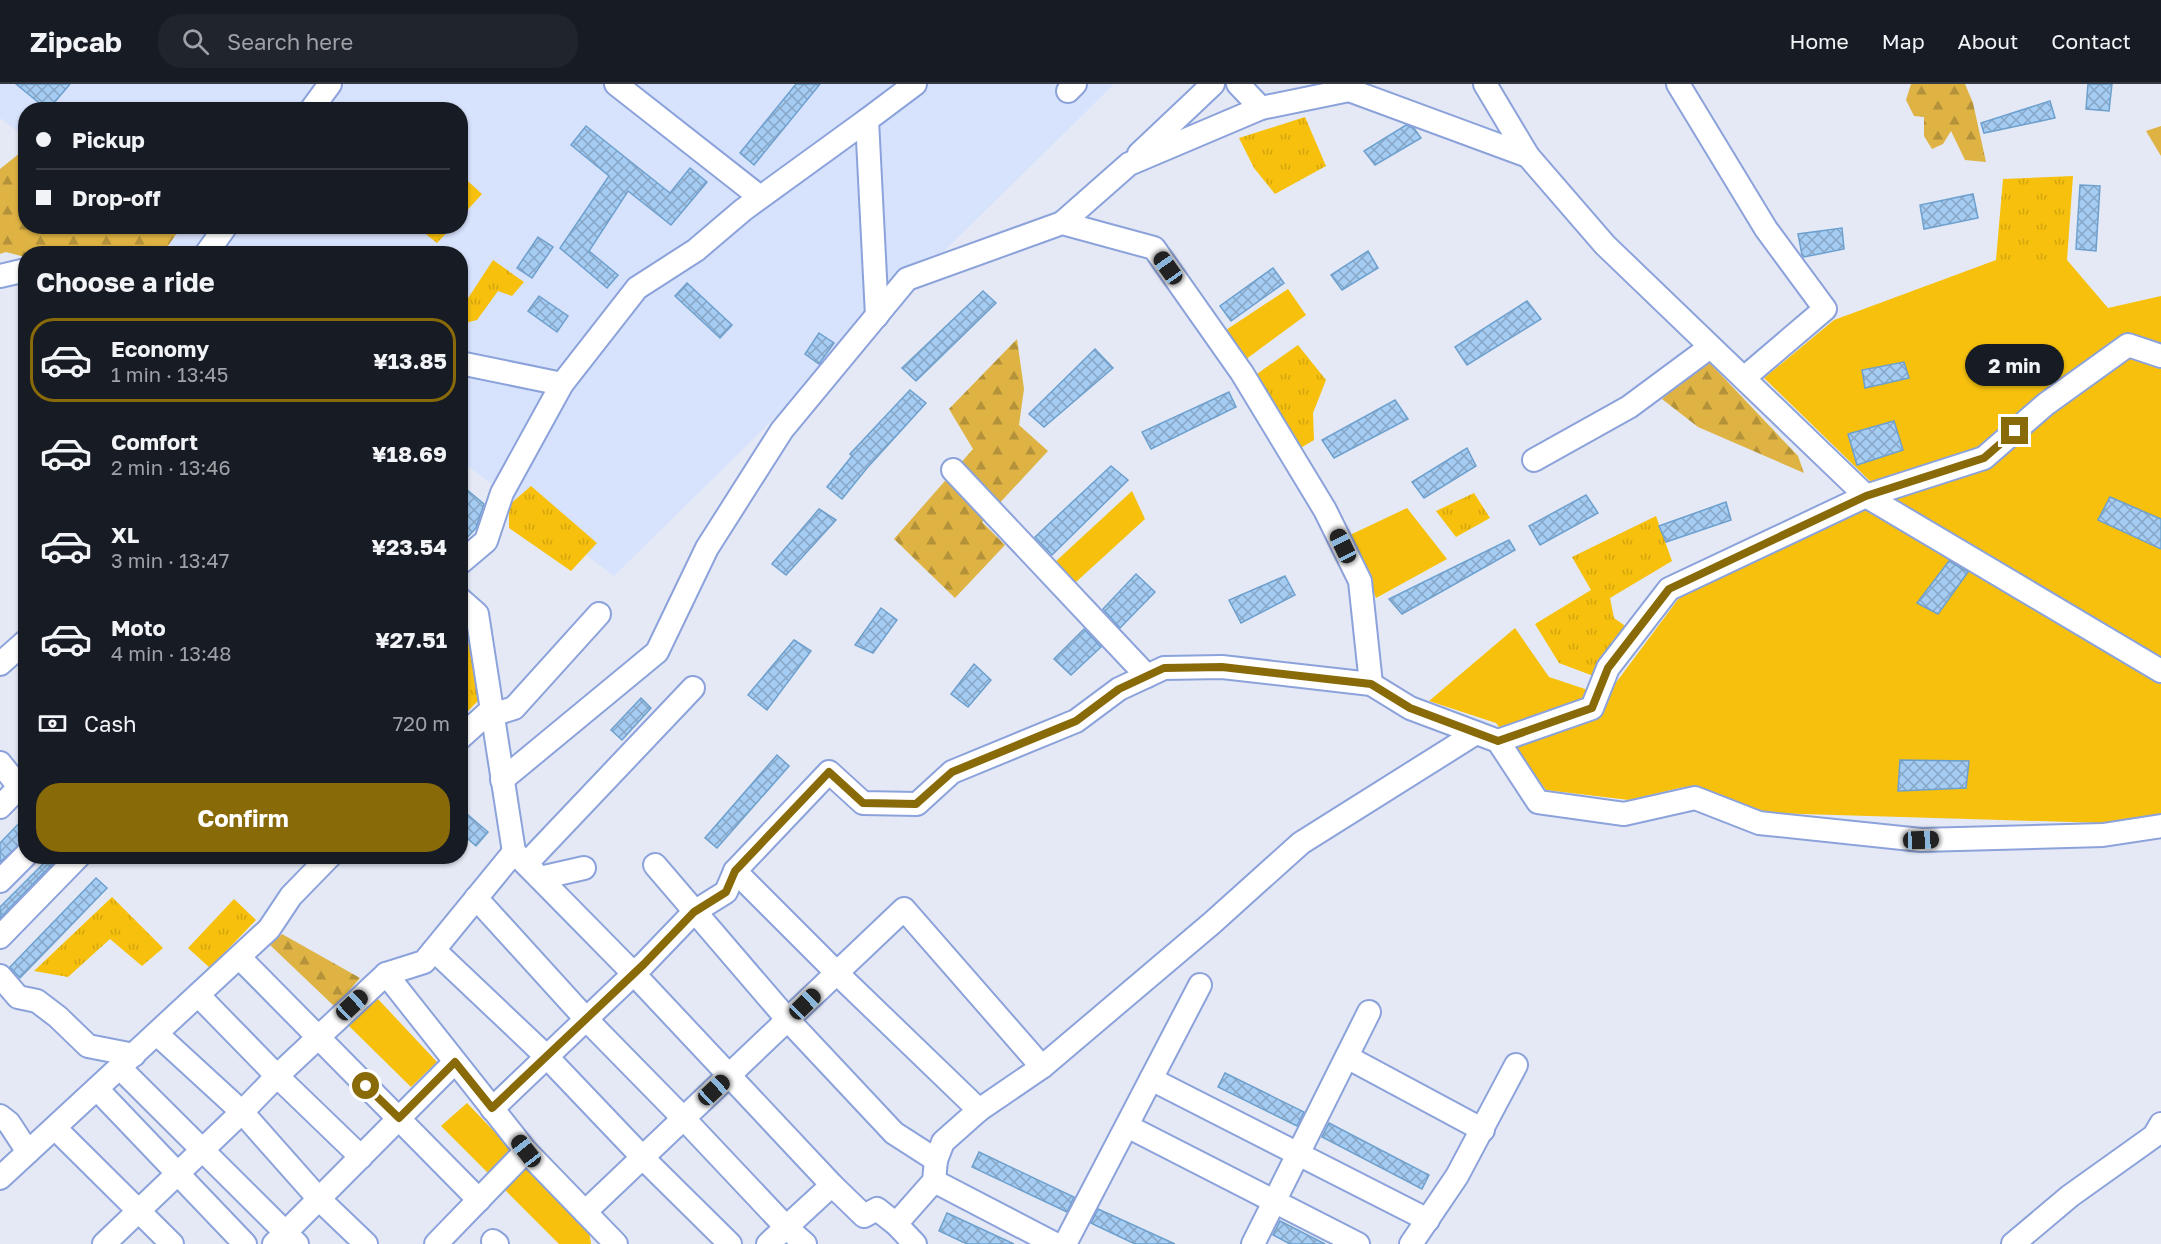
<!DOCTYPE html>
<meta charset="utf-8">
<style>
body{margin:0;font-family:"Golos Text",sans-serif;background:#20242c;color:#f1f3f6;height:100vh;display:flex;flex-direction:column;font-size:22px;white-space:nowrap}
*{box-sizing:border-box;margin:0}
p{font-size:20px;color:#9ea1a6}
.icon{flex:none;width:33px;height:33px;fill:none;stroke:currentColor;stroke-width:2;stroke-linecap:round;stroke-linejoin:round}
.map{position:relative;flex:1;overflow:hidden}
.panel{position:absolute;left:18px;top:162px;width:450px;height:618px;display:flex;flex-direction:column;background:#171b24;border-radius:24px;box-shadow:0 2px 4px #0004}
.panel>*{flex:none}
.guide{position:absolute;left:18px;top:18px;width:450px;height:132px;border-radius:24px;box-shadow:0 2px 4px #0004;display:grid;align-content:center;height:132px;padding:0 18px;background:#171b24}
.end{position:absolute;width:27px;height:27px;margin:-14px;border:8px solid #896a08;background:#fff;box-shadow:0 0 0 3px #fff}
.from{border-radius:50%}
.bubble{position:absolute;height:42px;border-radius:21px;background:#171b24;box-shadow:0 2px 4px #0004;font-size:20px;font-weight:700;line-height:42px;text-align:center}
.car{position:absolute;width:18px;height:36px;margin:-18px -9px;border-radius:8px;box-shadow:0 0 4px 2px #0007;background:linear-gradient(#222 24%,#8ab4d8 0 40%,#222 0 76%,#8ab4d8 0 86%,#222 0)}
.guide b{display:flex;align-items:center;gap:21px;height:57px;font-size:22px}
.guide b+b{border-top:2px solid #363941}
.guide i{width:15px;height:15px;background:#f1f3f6}
ul{padding:0;list-style:none}
li{display:flex;align-items:center;gap:18px;height:84px;margin:0 12px 9px;padding:0 6px;border:3px solid transparent;border-radius:24px}
li div{flex:1}
li b{display:block;font-size:22px}
li em{font-style:normal;font-weight:700}
li.active{border-color:#896a08}
li>.icon{width:54px;height:54px;stroke-width:1.5}
h2{padding:0 18px;font-size:27px;line-height:72px}
.pay{display:flex;align-items:center;gap:15px;height:66px;padding:0 18px;font-size:22px}
.pay p{margin-inline-start:auto}
.cta{display:flex;gap:12px;margin-top:auto;padding:12px 18px}
.cta a{flex:1;height:69px;border-radius:24px;background:#896a08;color:#fff;font-size:24px;font-weight:700;line-height:69px;text-align:center}
header{display:flex;align-items:center;gap:36px;box-sizing:border-box;height:84px;padding:0 30px;background:#171b24;border-bottom:2px solid #363941}
header strong{font-size:28px}
nav{display:flex;gap:33px;margin-inline-start:auto;font-size:21px}
.search{width:420px;height:54px;background:#20242c;display:flex;align-items:center;gap:15px;box-sizing:border-box;padding:0 21px;border-radius:24px;color:#9ea1a6;font-size:22px}
.map>svg:first-child{display:block}
</style>
<header>
<strong>Zipcab</strong>
<div class="search"><svg class="icon" aria-label="search" viewBox="0 0 24 24"><circle cx="10" cy="10" r="6"/><path d="M15 15l6 6"/></svg>Search here</div>
<nav><a>Home</a><a>Map</a><a>About</a><a>Contact</a></nav>
</header>
<div class="map">
<svg width="2161" height="1160" viewBox="0 0 2161 1160">
<defs>
<pattern id="grass-tufts" width="24" height="20" patternUnits="userSpaceOnUse" patternTransform="scale(1.5)"><rect width="24" height="20" fill="#f6c00d"/><path d="M3 7l-1-3M5 7V3M7 7l1-3M15 17l-1-3M17 17v-4M19 17l1-3" fill="none" stroke="#d3a50e"/></pattern>
<pattern id="forest-firs" width="22" height="20" patternUnits="userSpaceOnUse" patternTransform="scale(1.5)"><rect width="22" height="20" fill="#deb343"/><path d="M5 1l3.5 6h-7zM16 11l3.5 6h-7z" fill="#b4923a"/></pattern>
<pattern id="building-cross-hatch" width="8" height="8" patternUnits="userSpaceOnUse" patternTransform="scale(1.5)"><rect width="8" height="8" fill="#a5ccf2"/><path d="M0 0l8 8M0 8l8-8" fill="none" stroke="#87a6c6"/></pattern>
</defs>
<rect width="100%" height="100%" fill="#e4e9f5"/>
<!-- built -->
<polygon fill="#d7e2fd" points="0,0 1114,0 614,492 461,377 460,170 181,169 145,143 460,142 460,26 26,26 25,53 0,34"/>
<!-- grass -->
<g fill="url(#grass-tufts)">
<polygon points="1305,33 1326,82 1275,110 1254,84 1239,54"/>
<polygon points="461,91 482,110 461,133"/>
<polygon points="2073,92 2067,176 1996,176 2003,95"/>
<polygon points="417,143 452,143 437,159"/>
<polygon points="493,176 524,198 512,212 498,207 477,236 461,240 461,225"/>
<polygon points="1298,261 1326,296 1313,329 1314,356 1299,365 1254,292"/>
<polygon points="531,402 597,459 571,487 509,444 509,421"/>
<polygon points="1474,409 1490,434 1456,453 1436,427"/>
<polygon points="1656,432 1672,477 1610,514 1614,534 1628,544 1596,593 1559,579 1535,540 1591,506 1572,473"/>
<polygon points="473,555 482,613 461,634 461,568"/>
<polygon points="112,813 163,864 142,882 110,855 68,893 34,887"/>
<polygon points="234,815 256,836 210,884 188,864"/>
</g>
<!-- forest -->
<g fill="url(#forest-firs)">
<polygon points="1911,0 1965,0 1973,19 1986,78 1965,76 1951,47 1943,60 1932,65 1924,52 1924,33 1914,32 1906,16"/>
<polygon points="2161,42 2161,72 2146,47"/>
<polygon points="25,65 26,142 166,142 177,149 163,169 26,170 25,173 6,168 0,170 0,85"/>
<polygon points="1017,255 1024,305 1019,341 1048,367 982,438 1005,461 955,514 894,455 973,365 949,325"/>
<polygon points="1706,275 1798,372 1804,389 1698,343 1662,315"/>
<polygon points="282,850 360,894 335,923 270,861"/>
</g>
<!-- garden -->
<g fill="#f6c00d">
<polygon points="1996,176 2067,176 2108,224 2161,212 2161,730 2103,739 1770,729 1684,703 1629,716 1546,706 1496,639 1429,617 1515,544 1549,593 1606,612 1679,514 1873,400 1764,294 1834,236"/>
<polygon points="1288,205 1306,231 1245,276 1223,248"/>
<polygon points="1132,407 1145,435 1076,498 1054,479"/>
<polygon points="1407,424 1447,475 1376,514 1350,451"/>
<polygon points="377,914 437,978 411,1003 348,941"/>
<polygon points="467,1019 589,1147 591,1160 559,1160 441,1042"/>
</g>
<!-- building -->
<g fill="url(#building-cross-hatch)" stroke="#6ea0ce" stroke-width="1.5">
<polygon points="16,0 70,0 48,26"/>
<polygon points="796,0 820,0 754,81 740,69"/>
<polygon points="2088,0 2112,0 2109,27 2086,25"/>
<polygon points="2050,17 2055,34 1984,49 1981,39"/>
<polygon points="1406,41 1414,44 1421,54 1375,81 1364,67"/>
<polygon points="586,42 670,109 690,84 707,98 671,141 628,107 589,167 618,191 607,204 560,164 609,92 571,61"/>
<polygon points="2080,101 2100,102 2096,167 2076,165"/>
<polygon points="1973,110 1978,134 1924,145 1920,121"/>
<polygon points="1842,144 1844,165 1804,173 1802,171 1798,150"/>
<polygon points="538,153 553,163 532,194 517,184"/>
<polygon points="1368,167 1378,184 1342,206 1331,191"/>
<polygon points="1273,184 1284,199 1231,237 1220,222"/>
<polygon points="687,199 732,241 720,254 675,212"/>
<polygon points="983,207 996,219 916,297 902,284"/>
<polygon points="539,212 568,232 557,248 528,227"/>
<polygon points="1527,217 1541,235 1467,281 1455,263"/>
<polygon points="819,249 834,259 819,280 805,270"/>
<polygon points="1095,265 1113,284 1044,343 1029,330"/>
<polygon points="1904,278 1909,294 1865,304 1862,286"/>
<polygon points="910,306 926,319 867,384 842,415 827,403 852,372 850,370"/>
<polygon points="1229,308 1236,323 1151,365 1142,348"/>
<polygon points="1395,316 1408,335 1334,374 1322,356"/>
<polygon points="1894,337 1903,366 1857,381 1848,350"/>
<polygon points="1467,364 1476,382 1424,414 1412,398"/>
<polygon points="1111,382 1128,396 1052,471 1035,453"/>
<polygon points="460,400 484,420 476,444 460,461"/>
<polygon points="1586,411 1598,429 1540,461 1529,442"/>
<polygon points="2110,413 2161,435 2161,465 2098,436"/>
<polygon points="1726,418 1731,436 1666,458 1659,442"/>
<polygon points="819,425 836,436 786,491 772,480"/>
<polygon points="1509,456 1515,466 1402,530 1389,515"/>
<polygon points="1949,477 1968,488 1938,530 1917,519"/>
<polygon points="1136,490 1155,508 1120,544 1103,525"/>
<polygon points="1285,492 1295,511 1241,539 1229,516"/>
<polygon points="881,524 897,536 873,569 855,561"/>
<polygon points="1084,545 1101,563 1071,591 1054,575"/>
<polygon points="794,556 811,567 767,626 748,611"/>
<polygon points="974,580 991,596 968,623 951,610"/>
<polygon points="641,614 651,624 622,656 611,646"/>
<polygon points="777,671 789,682 717,764 705,754"/>
<polygon points="1900,676 1969,677 1966,704 1898,707"/>
<polygon points="460,724 488,748 476,762 460,748"/>
<polygon points="26,732 26,755 0,778 0,759"/>
<polygon points="51,772 60,772 0,834 0,823"/>
<polygon points="96,794 107,804 20,894 10,883"/>
<polygon points="1225,989 1304,1028 1297,1042 1218,1003"/>
<polygon points="1329,1039 1429,1091 1422,1105 1322,1053"/>
<polygon points="979,1068 1074,1113 1067,1128 972,1083"/>
<polygon points="1098,1125 1175,1160 1135,1160 1095,1141 1091,1139"/>
<polygon points="947,1129 1014,1160 967,1160 939,1147"/>
<polygon points="1280,1137 1325,1160 1290,1160 1273,1151"/>
</g>
<g fill="none" stroke-linecap="round" stroke-linejoin="round">
<!-- minor casing -->
<g stroke="#8ca2db" stroke-width="26">
<g id="minor">
<polyline points="616,0 760,113"/>
<polyline points="1238,0 1261,24"/>
<polyline points="1485,0 1528,72"/>
<polyline points="1678,0 1766,145 1825,225 1744,294"/>
<polyline points="1068,7 1075,0"/>
<polyline points="311,26 330,0"/>
<polyline points="1139,70 1213,0"/>
<polyline points="1062,139 1129,80 1261,24 1349,6 1528,72 1605,161 1866,412 2161,587"/>
<polyline points="206,170 226,142"/>
<polyline points="0,192 26,186"/>
<polyline points="877,232 867,36 915,0"/>
<polyline points="460,279 562,300"/>
<polyline points="1534,376 1629,323 1710,263"/>
<polyline points="953,386 1147,592"/>
<polyline points="460,479 486,457 502,409 562,300 637,204 696,166 743,126 867,36"/>
<polyline points="460,515 477,530 514,768 634,890 832,1101 864,1132 877,1125 896,1140"/>
<polyline points="0,580 26,557"/>
<polyline points="492,631 514,624 599,530"/>
<polyline points="460,654 491,626"/>
<polyline points="1498,657 1592,624 1608,584 1669,505 1866,412 1984,374 2046,320 2128,261 2161,272"/>
<polyline points="0,679 26,711"/>
<polyline points="502,696 657,568 707,464 782,346 907,195 1062,139 1154,164 1242,289 1325,426 1360,497 1371,600"/>
<polyline points="0,723 26,696"/>
<polyline points="526,780 693,604"/>
<polyline points="655,781 788,936 894,1049 936,1076"/>
<polyline points="735,787 842,894 979,1026"/>
<polyline points="0,797 26,771"/>
<polyline points="476,814 586,935 688,1039 786,1143 805,1160"/>
<polyline points="0,853 79,772"/>
<polyline points="434,866 547,973 647,1078 730,1160"/>
<polyline points="239,873 479,1116"/>
<polyline points="386,890 526,1067 616,1160"/>
<polyline points="0,892 18,913 37,917 58,933 88,962 134,971"/>
<polyline points="198,911 277,992 361,1073"/>
<polyline points="157,950 242,1028 319,1115 366,1160"/>
<polyline points="1347,973 1483,1046"/>
<polyline points="120,984 297,1160"/>
<polyline points="1151,995 1428,1136"/>
<polyline points="97,1005 245,1160"/>
<polyline points="492,1025 644,880 694,828 726,808 735,787 829,688 863,719 917,720 952,688 1076,637 1119,605 1164,584 1222,583 1371,600 1410,624 1498,657 1538,718 1624,730 1695,714 1759,739 1921,756 2103,751 2161,742"/>
<polyline points="0,1032 9,1039 28,1068"/>
<polyline points="1127,1042 1358,1160"/>
<polyline points="55,1044 172,1160"/>
<polyline points="0,1094 269,845 291,812 330,772"/>
<polyline points="934,1097 1055,1160"/>
<polyline points="585,1128 904,825 1042,983"/>
<polyline points="493,1157 497,1160"/>
<polyline points="104,1160 242,1028 277,992 386,890 424,878 514,768 540,794 584,784"/>
<polyline points="274,1160 455,978"/>
<polyline points="436,1160 526,1067"/>
<polyline points="768,1160 832,1101"/>
<polyline points="915,1160 896,1140 934,1097 936,1076 943,1058 979,1026 1042,983 1212,839 1301,759 1476,649"/>
<polyline points="1065,1160 1200,901"/>
<polyline points="1253,1160 1369,928"/>
<polyline points="1411,1160 1457,1092 1516,981"/>
<polyline points="2013,1160 2070,1112 2154,1052 2161,1040"/>
</g>
</g>
<!-- minor -->
<use href="#minor" stroke="#fff" stroke-width="22"/>
</g>
<g fill="none" stroke-linecap="round" stroke-linejoin="round">
<!-- route -->
<polyline stroke="#896a08" stroke-width="8" points="366,1002 399,1034 455,978 492,1024 644,880 694,828 726,808 735,787 829,688 863,719 916,720 952,688 1076,637 1119,605 1164,584 1222,583 1371,600 1410,624 1498,657 1592,624 1608,584 1669,505 1866,412 1984,374 2015,347"/>
</g>
</svg>
<i class="end from" style="left:366px;top:1002px"></i>
<i class="end" style="left:2015px;top:347px"></i>
<div class="bubble" style="left:1965px;top:260px;width:99px">2 min</div>
<i class="car" style="left:1168px;top:184px;rotate:325deg"></i>
<i class="car" style="left:1343px;top:462px;rotate:334deg"></i>
<i class="car" style="left:1921px;top:756px;rotate:88deg"></i>
<i class="car" style="left:805px;top:920px;rotate:46deg"></i>
<i class="car" style="left:352px;top:921px;rotate:47deg"></i>
<i class="car" style="left:714px;top:1006px;rotate:47deg"></i>
<i class="car" style="left:526px;top:1067px;rotate:322deg"></i>
<div class="guide">
<b><i class="from"></i>Pickup</b>
<b><i></i>Drop-off</b>
</div>
<section class="panel">
<h2>Choose a ride</h2>
<ul>
<li class="active"><svg class="icon" aria-label="car" viewBox="0 0 24 24"><path d="M5 17H2v-5l4-1 3-4h7l3 4 3 1v5h-3M9 17h6M6 11h13"/><circle cx="7" cy="17" r="2"/><circle cx="17" cy="17" r="2"/></svg><div><b>Economy</b><p>1 min · 13:45</p></div><em>¥13.85</em></li>
<li><svg class="icon" aria-label="car" viewBox="0 0 24 24"><path d="M5 17H2v-5l4-1 3-4h7l3 4 3 1v5h-3M9 17h6M6 11h13"/><circle cx="7" cy="17" r="2"/><circle cx="17" cy="17" r="2"/></svg><div><b>Comfort</b><p>2 min · 13:46</p></div><em>¥18.69</em></li>
<li><svg class="icon" aria-label="car" viewBox="0 0 24 24"><path d="M5 17H2v-5l4-1 3-4h7l3 4 3 1v5h-3M9 17h6M6 11h13"/><circle cx="7" cy="17" r="2"/><circle cx="17" cy="17" r="2"/></svg><div><b>XL</b><p>3 min · 13:47</p></div><em>¥23.54</em></li>
<li><svg class="icon" aria-label="car" viewBox="0 0 24 24"><path d="M5 17H2v-5l4-1 3-4h7l3 4 3 1v5h-3M9 17h6M6 11h13"/><circle cx="7" cy="17" r="2"/><circle cx="17" cy="17" r="2"/></svg><div><b>Moto</b><p>4 min · 13:48</p></div><em>¥27.51</em></li>
</ul>
<div class="pay"><svg class="icon" aria-label="cash" viewBox="0 0 24 24"><path d="M3 7h18v10H3z"/><circle cx="12" cy="12" r="2"/></svg>Cash<p>720 m</p></div>
<div class="cta"><a>Confirm</a></div>
</section>
</div>
